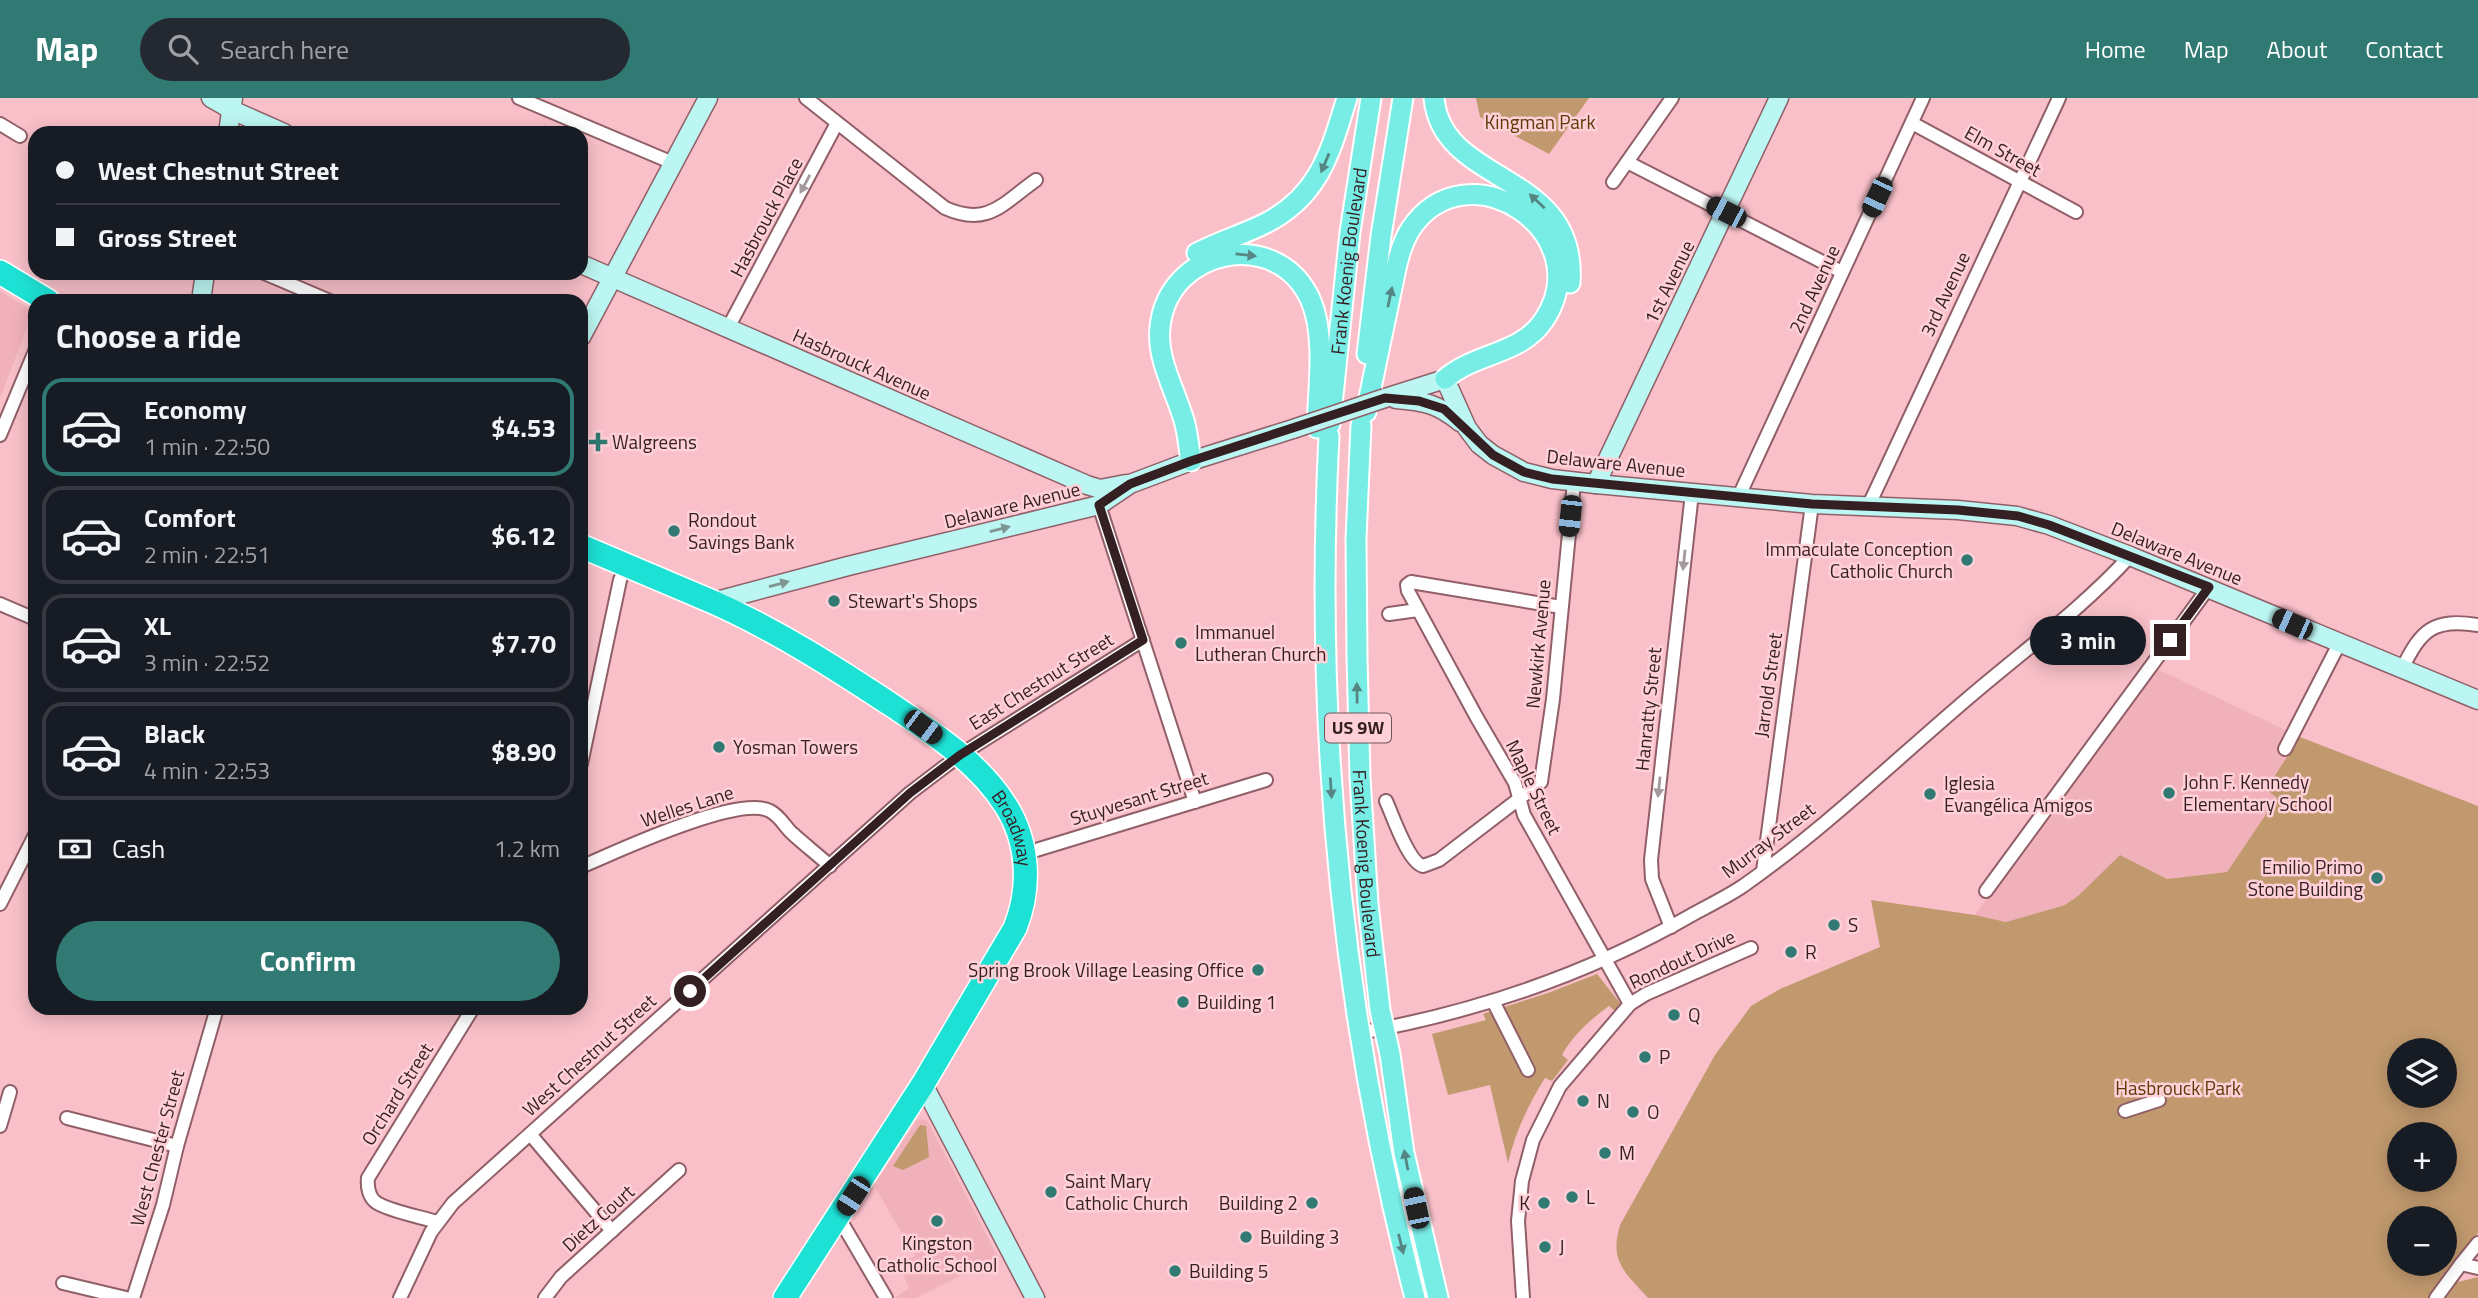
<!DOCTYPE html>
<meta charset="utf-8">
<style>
body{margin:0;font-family:"Titillium Web",sans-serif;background:#242831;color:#f1f3f6;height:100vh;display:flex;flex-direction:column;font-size:26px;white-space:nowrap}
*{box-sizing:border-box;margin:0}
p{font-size:23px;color:#9ea1a6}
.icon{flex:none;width:38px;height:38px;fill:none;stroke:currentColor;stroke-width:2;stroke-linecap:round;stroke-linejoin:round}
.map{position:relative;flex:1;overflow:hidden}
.side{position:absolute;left:28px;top:196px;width:560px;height:721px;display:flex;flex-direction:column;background:#171b24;border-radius:21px;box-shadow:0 4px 18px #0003}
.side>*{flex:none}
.guide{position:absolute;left:28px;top:28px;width:560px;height:154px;border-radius:21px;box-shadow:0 4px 18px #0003;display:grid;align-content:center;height:154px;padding:0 28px;background:#171b24}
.fabs{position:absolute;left:2387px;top:940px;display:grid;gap:14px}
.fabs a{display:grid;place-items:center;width:70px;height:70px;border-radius:50%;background:#171b24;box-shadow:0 4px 18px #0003;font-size:35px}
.end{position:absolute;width:32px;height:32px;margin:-16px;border:9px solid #341f22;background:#fff;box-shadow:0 0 0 4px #fff}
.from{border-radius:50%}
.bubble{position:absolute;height:49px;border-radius:24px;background:#171b24;box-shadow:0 4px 18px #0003;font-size:23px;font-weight:700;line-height:49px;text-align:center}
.car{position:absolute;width:21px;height:42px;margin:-21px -10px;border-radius:9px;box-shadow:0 0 5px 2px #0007;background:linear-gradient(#222 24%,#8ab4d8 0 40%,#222 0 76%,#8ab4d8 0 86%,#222 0)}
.guide b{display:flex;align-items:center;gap:24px;height:66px;font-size:26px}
.guide b+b{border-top:2px solid #363941}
.guide i{width:18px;height:18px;background:#f1f3f6}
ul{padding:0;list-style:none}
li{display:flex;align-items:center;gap:21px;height:98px;margin:0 14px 10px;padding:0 14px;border:4px solid #363941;border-radius:21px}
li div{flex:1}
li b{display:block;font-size:26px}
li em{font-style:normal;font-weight:700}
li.current{border-color:#317973}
li>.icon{width:63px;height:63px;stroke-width:1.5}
h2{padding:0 28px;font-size:32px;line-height:84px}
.pay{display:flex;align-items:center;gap:18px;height:77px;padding:0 28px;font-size:26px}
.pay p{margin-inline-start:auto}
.cta{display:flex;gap:14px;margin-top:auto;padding:14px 28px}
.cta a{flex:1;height:80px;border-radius:42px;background:#317973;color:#fff;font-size:28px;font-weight:700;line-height:80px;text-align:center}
header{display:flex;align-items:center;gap:42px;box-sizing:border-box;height:98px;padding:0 35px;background:#317973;color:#fff}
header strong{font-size:33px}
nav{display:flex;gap:38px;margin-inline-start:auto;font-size:24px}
.search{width:490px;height:63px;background:#242831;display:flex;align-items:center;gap:18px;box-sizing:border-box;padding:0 24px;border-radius:38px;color:#9ea1a6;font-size:26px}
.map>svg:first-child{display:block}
</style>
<header>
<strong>Map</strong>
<div class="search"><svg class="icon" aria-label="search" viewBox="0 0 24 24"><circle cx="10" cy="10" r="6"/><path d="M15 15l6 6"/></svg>Search here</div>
<nav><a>Home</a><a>Map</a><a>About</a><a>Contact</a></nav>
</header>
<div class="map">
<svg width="2478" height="1200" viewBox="0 0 2478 1200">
<rect width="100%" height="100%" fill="#f9c0c9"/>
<!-- built -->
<g fill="#f1b1bb">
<polygon points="0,193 33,213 0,301"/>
<polygon points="2157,571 2300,639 2266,690 2277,700 2227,774 2167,781 2120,757 2079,797 2065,807 2006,824 1975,817"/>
<polygon points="918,1021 927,1022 998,1159 916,1200 895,1200 909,1190 899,1167 915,1158 874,1087"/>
</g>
<!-- green -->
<g fill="#c1996e" fill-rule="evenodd">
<polygon points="1476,0 1589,0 1549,56 1480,19"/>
<path d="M2300,639L2478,708V1135L2446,1173L2458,1184L2478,1179V1200H1648C1625,1174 1609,1164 1620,1127L1715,957L1751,908L1780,891L1880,849L1871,802L1975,817L2006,824L2065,807L2079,797L2120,757L2167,781L2227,774L2277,700L2266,691ZM2399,952H2445V998H2399ZM2399,1036H2445V1082H2399ZM2399,1120H2445V1166H2399Z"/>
<path d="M1597,876L1620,905L1615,913L1609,908C1591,921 1573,937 1562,957L1568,962L1552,983L1545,980C1529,1005 1515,1035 1508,1065L1490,987L1448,997L1432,936L1486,922L1483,916L1548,895Z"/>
<polygon points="920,1027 926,1028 929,1059 903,1072 893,1068"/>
</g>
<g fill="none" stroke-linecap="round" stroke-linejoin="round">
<!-- street casing -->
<g stroke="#915f67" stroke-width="16">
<g id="street">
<polyline points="519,0 673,65"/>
<path d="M806,0L945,110C988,129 1002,106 1036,82"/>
<polyline points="1912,25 2076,114"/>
<polyline points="0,26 20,38"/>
<polyline points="1627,64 1842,174"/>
<polyline points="1613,84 1672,0"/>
<polyline points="264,175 330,203"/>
<polyline points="728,230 837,25"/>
<polyline points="0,337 35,253"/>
<polyline points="1739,398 1923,0"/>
<polyline points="1099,407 1195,704"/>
<polyline points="1868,409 2059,0"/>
<polyline points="0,506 35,521"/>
<polyline points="1561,509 1411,484 1407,487 1408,493 1477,620 1515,685 1524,717 1630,906"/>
<polyline points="1389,516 1418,512"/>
<path d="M2402,571C2421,532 2433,520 2478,527"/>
<polyline points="2285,651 2339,546"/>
<polyline points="581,666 620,482 626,468"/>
<path d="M1386,703C1393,718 1408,764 1423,768L1439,762L1541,684L1553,601L1574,384"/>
<polyline points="1023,756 1266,682"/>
<path d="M581,769C615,754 739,696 770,713C780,718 785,729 793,736C805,747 818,757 830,768"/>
<polyline points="1763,773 1812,406"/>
<polyline points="1986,793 2209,489"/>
<polyline points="0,806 35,737"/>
<polyline points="1671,829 1652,781 1651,762 1692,395"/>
<polyline points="1493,903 1528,972"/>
<path d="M1359,935C1477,914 1593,874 1697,814C1712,806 1728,798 1743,788C1820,734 1888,669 1959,608C2016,558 2079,514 2130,458"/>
<polyline points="2125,1013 2159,1002"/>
<polyline points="67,1020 177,1048"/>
<polyline points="0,1028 10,994"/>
<polyline points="530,1036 612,1133"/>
<polyline points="839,1120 886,1200"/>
<path d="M437,1124C421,1119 390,1113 377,1105C369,1100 367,1089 368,1080L473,910"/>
<polyline points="2461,1166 2478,1145"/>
<polyline points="63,1185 126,1200"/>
<polyline points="133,1200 163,1107 177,1048 217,910"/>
<polyline points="400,1200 431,1134 453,1105 910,695 960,657 1143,542"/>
<polyline points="545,1200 561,1179 679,1072"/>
<polyline points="1523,1200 1518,1123 1522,1083 1533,1042 1560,988 1630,906 1646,896 1751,850"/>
<polyline points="2436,1200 2461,1166 2478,1170"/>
</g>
</g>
<!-- secondary casing -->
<g stroke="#915f67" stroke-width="21">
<g id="secondary">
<polyline points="211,0 232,12 284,35"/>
<polyline points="228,35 233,0"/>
<polyline points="581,166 1087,387 1100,391 1126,386"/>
<polyline points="201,203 205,175"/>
<polyline points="581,239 708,0"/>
<polyline points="1385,300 1445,281 1467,330 1479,346 1493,357 1524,374 1552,381 1596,386 1812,406 1958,412 2017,418 2049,427 2130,458 2478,602"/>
<path d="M1396,301C1424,303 1438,306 1460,324"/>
<polyline points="1596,386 1779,0"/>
<polyline points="713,504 848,468 1099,407 1130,386 1191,363 1293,331"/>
<polyline points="923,986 1035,1200"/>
</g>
</g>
<!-- primary casing -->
<g stroke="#fff" stroke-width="23">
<g id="primary">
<path d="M1434,0C1442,89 1578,71 1570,185"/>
<path d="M1197,155C1218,144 1241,137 1262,127C1319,100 1330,55 1347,0"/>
<polyline points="1367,256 1381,138 1403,0"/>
<path d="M1366,314C1374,275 1382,237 1390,199C1395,177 1398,152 1410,132C1467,45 1601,135 1544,222C1521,257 1476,254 1445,281"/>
<path id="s1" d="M1330,326L1350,134L1371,0"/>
<path id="s2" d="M1361,327L1356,441L1357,560L1360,679L1368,806L1380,912L1390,956L1404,1055L1438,1200"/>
<path d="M1329,338C1314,628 1342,918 1415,1200"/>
<path d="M1191,363C1189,351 1188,338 1185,326C1177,295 1156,262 1160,229C1168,149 1279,128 1311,203C1326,238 1318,292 1317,330"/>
</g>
</g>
<!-- highway casing -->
<g stroke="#fff" stroke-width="26">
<g id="highway">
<polyline points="0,174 48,203"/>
<path id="s3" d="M581,448C625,467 669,485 713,504C778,533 837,571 896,610C936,637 980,666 1006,708C1029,745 1031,790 1015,830L923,986L785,1200"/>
</g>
</g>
<!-- street -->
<use href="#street" stroke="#fff" stroke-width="12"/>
<!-- secondary -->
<use href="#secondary" stroke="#bcf6f2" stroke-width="18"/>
<!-- primary -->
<use href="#primary" stroke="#78ede6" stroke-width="19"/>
<!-- highway -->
<use href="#highway" stroke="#1ee1d5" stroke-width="23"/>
<!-- secondary-bridge casing -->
<g stroke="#915f67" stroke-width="21" stroke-linecap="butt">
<polyline id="secondary-bridge" points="1293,331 1385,300"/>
</g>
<!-- secondary-bridge -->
<use href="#secondary-bridge" stroke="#bcf6f2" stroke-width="18"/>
</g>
<!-- one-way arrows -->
<defs><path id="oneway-solid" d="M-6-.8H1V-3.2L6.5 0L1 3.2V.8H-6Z" transform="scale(1.75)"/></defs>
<g fill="#568684">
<use href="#oneway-solid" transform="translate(1325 65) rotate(113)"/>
<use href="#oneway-solid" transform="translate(1537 103) rotate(-137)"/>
<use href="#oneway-solid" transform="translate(1246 157) rotate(6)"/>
<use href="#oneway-solid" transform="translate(1390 199) rotate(-78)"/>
<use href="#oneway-solid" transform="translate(1357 595) rotate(-91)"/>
<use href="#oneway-solid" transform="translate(1331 690) rotate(86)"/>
<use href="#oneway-solid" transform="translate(1406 1062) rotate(-101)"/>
<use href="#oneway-solid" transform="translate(1401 1146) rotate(76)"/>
</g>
<g fill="#a49a9c">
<use href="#oneway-solid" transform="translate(805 86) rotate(118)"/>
<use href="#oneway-solid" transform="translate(1684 462) rotate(96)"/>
<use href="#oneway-solid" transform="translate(1659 689) rotate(96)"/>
</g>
<g fill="#7f9594">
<use href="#oneway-solid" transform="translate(1000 431) rotate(-14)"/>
<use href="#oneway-solid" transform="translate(779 486) rotate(-15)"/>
</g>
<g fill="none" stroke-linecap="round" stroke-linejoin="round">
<!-- route -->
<polyline stroke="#341f22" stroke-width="9" points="690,893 910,695 960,657 1143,542 1099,407 1130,386 1191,363 1385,300 1419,303 1444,311 1493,357 1524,374 1552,381 1812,406 1958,412 2018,418 2049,427 2209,489 2170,542"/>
</g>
<!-- markers -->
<g fill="#317973" stroke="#ffd0d7" stroke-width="2.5">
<path d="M594.5 333.5h7v7h7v7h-7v7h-7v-7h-7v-7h7z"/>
<circle cx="674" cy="433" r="7"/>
<circle cx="1967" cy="462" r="7"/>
<circle cx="834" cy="503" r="7"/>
<circle cx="1181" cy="545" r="7"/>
<circle cx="719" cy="649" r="7"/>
<circle cx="2169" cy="695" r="7"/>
<circle cx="1930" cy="696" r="7"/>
<circle cx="2377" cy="780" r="7"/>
<circle cx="1834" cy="827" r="7"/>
<circle cx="1791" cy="854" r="7"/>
<circle cx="1258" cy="872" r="7"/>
<circle cx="1183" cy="904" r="7"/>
<circle cx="1674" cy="917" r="7"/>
<circle cx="1645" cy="959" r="7"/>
<circle cx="1583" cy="1003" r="7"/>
<circle cx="1633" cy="1014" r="7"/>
<circle cx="1605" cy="1055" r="7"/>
<circle cx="1051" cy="1094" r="7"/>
<circle cx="1572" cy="1099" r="7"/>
<circle cx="1312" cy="1105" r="7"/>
<circle cx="1544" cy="1105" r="7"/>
<circle cx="937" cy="1123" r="7"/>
<circle cx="1246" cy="1139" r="7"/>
<circle cx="1545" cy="1149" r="7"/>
<circle cx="1175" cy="1173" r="7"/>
</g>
<g text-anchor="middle" stroke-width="5" stroke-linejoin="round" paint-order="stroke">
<!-- shield labels -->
<rect fill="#ffd0d7" stroke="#715458" stroke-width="2" x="1325" y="615.5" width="66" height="29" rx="5"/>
<g font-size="18" font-weight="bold" fill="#341f22">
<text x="1358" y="636">US 9W</text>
</g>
<!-- park labels -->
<g font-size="19" fill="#5e3a09" stroke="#ffd0d7">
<text x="1540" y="31">Kingman Park</text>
<text x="2178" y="997">Hasbrouck Park</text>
</g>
<!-- street labels -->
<g font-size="19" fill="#341f22" stroke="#ffd0d7">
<text transform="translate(2003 53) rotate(29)" y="7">Elm Street</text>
<text transform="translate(766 119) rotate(-62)" y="7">Hasbrouck Place</text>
<text dy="7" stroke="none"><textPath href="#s1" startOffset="164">Frank Koenig Boulevard</textPath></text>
<text transform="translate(1669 184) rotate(-64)" y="7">1st Avenue</text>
<text transform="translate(1814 191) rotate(-65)" y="7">2nd Avenue</text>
<text transform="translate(1945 196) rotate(-65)" y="7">3rd Avenue</text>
<text transform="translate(862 266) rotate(24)" y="7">Hasbrouck Avenue</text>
<text transform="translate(1616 365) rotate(6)" y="7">Delaware Avenue</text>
<text transform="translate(1012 407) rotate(-14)" y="7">Delaware Avenue</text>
<text transform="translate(2177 455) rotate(22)" y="7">Delaware Avenue</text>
<text transform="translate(1538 546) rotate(-85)" y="7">Newkirk Avenue</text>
<text transform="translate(1041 583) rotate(-32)" y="7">East Chestnut Street</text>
<text transform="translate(1768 587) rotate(-82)" y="7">Jarrold Street</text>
<text transform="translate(1648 611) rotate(-84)" y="7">Hanratty Street</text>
<text transform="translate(1534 689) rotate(64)" y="7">Maple Street</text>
<text transform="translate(1139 700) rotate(-17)" y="7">Stuyvesant Street</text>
<text transform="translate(687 708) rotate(-18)" y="7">Welles Lane</text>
<text dy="7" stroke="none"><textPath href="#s3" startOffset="527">Broadway</textPath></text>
<text transform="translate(1768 742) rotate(-37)" y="7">Murray Street</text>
<text dy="7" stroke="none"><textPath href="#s2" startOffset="439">Frank Koenig Boulevard</textPath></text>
<text transform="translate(1682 861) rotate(-25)" y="7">Rondout Drive</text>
<text transform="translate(589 957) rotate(-42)" y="7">West Chestnut Street</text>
<text transform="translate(397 996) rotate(-58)" y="7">Orchard Street</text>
<text transform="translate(157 1050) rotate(-75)" y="7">West Chester Street</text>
<text transform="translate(598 1120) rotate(-42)" y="7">Dietz Court</text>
</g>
<!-- poi labels -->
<g font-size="19" fill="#341f22" stroke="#ffd0d7" text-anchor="start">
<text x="612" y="351">Walgreens</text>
<text x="688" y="429">Rondout<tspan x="688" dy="22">Savings Bank</tspan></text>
<text x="1953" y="458" text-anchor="end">Immaculate Conception<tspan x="1953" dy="22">Catholic Church</tspan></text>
<text x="848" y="510">Stewart's Shops</text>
<text x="1195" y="541">Immanuel<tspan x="1195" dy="22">Lutheran Church</tspan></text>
<text x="733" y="656">Yosman Towers</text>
<text x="2183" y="691">John F. Kennedy<tspan x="2183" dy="22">Elementary School</tspan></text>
<text x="1944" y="692">Iglesia<tspan x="1944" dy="22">Evangélica Amigos</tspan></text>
<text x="2363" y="776" text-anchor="end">Emilio Primo<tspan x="2363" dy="22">Stone Building</tspan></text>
<text x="1848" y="834">S</text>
<text x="1805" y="861">R</text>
<text x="1244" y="879" text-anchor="end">Spring Brook Village Leasing Office</text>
<text x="1197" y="911">Building 1</text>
<text x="1688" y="924">Q</text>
<text x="1659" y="966">P</text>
<text x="1597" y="1010">N</text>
<text x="1647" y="1021">O</text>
<text x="1619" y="1062">M</text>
<text x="1065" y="1090">Saint Mary<tspan x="1065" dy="22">Catholic Church</tspan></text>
<text x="1586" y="1106">L</text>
<text x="1298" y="1112" text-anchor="end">Building 2</text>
<text x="1530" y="1112" text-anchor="end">K</text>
<text x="1260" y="1146">Building 3</text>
<text x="937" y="1152" text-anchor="middle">Kingston<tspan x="937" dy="22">Catholic School</tspan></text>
<text x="1559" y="1156">J</text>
<text x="1189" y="1180">Building 5</text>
</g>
</g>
</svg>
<div class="fabs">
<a><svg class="icon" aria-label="layers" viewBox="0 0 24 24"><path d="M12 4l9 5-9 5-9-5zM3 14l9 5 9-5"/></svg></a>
<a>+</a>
<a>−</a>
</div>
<i class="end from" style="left:690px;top:893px"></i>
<i class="end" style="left:2170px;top:542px"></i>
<div class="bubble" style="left:2030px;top:518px;width:116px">3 min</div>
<i class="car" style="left:1877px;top:99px;rotate:205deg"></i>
<i class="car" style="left:1726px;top:114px;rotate:297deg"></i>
<i class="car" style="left:1570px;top:418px;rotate:186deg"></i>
<i class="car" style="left:2292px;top:526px;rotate:294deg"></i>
<i class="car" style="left:923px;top:629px;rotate:127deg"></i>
<i class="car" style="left:853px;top:1098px;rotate:213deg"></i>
<i class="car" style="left:1416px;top:1110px;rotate:348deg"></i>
<div class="guide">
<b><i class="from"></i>West Chestnut Street</b>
<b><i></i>Gross Street</b>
</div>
<section class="side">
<h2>Choose a ride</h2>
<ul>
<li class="current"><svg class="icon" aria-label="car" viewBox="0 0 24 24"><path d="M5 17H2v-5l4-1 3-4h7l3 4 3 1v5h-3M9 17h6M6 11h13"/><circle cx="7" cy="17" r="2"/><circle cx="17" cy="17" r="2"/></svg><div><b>Economy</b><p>1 min · 22:50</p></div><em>$4.53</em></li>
<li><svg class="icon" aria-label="car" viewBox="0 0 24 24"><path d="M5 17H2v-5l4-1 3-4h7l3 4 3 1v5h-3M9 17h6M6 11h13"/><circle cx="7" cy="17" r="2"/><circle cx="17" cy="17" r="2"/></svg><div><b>Comfort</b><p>2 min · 22:51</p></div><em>$6.12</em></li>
<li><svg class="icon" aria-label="car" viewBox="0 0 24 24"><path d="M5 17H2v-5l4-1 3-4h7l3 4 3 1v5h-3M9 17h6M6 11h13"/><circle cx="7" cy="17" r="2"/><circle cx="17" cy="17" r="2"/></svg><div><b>XL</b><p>3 min · 22:52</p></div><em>$7.70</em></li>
<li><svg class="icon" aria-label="car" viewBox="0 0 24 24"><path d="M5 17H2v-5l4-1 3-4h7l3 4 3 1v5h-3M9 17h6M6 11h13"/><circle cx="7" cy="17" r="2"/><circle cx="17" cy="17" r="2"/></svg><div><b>Black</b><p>4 min · 22:53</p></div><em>$8.90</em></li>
</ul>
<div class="pay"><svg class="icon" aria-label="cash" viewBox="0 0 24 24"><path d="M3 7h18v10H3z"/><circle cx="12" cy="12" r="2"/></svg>Cash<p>1.2 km</p></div>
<div class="cta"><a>Confirm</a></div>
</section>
</div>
